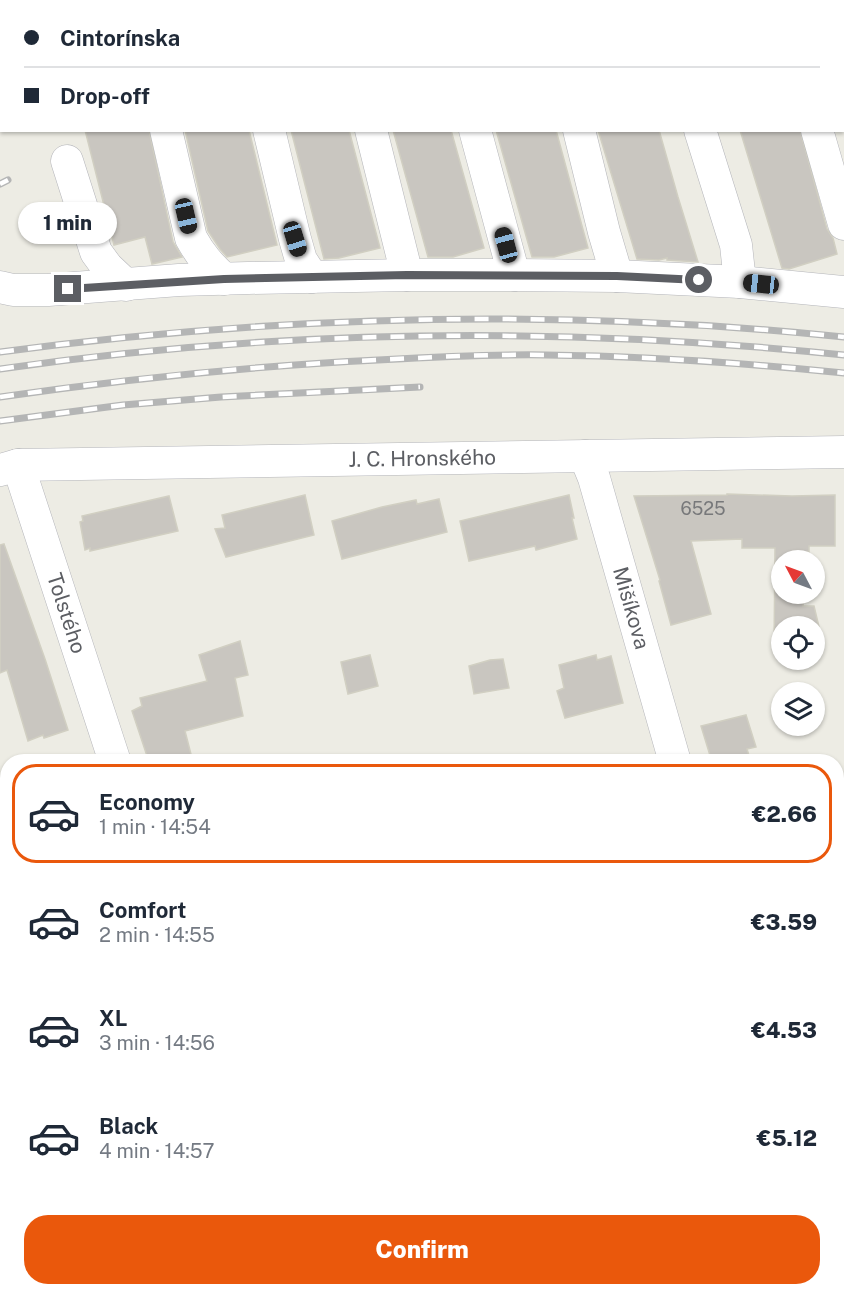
<!DOCTYPE html>
<meta charset="utf-8">
<style>
body{margin:0;font-family:"Public Sans",sans-serif;background:#f6f6f7;color:#1f2937;height:100vh;display:flex;flex-direction:column;font-size:22px;white-space:nowrap}
*{box-sizing:border-box;margin:0}
p{font-size:20px;color:#747a83}
.icon{flex:none;width:33px;height:33px;fill:none;stroke:currentColor;stroke-width:2;stroke-linecap:round;stroke-linejoin:round}
.map{position:relative;flex:1;overflow:hidden}
.side{position:absolute;left:0px;top:754px;width:844px;height:542px;display:flex;flex-direction:column;background:#fff;border-radius:24px 24px 0 0;box-shadow:0 2px 4px #0004}
.side>*{flex:none}
.hud{position:absolute;left:0px;top:0px;width:844px;height:132px;box-shadow:0 2px 4px #0004;display:grid;align-content:center;height:132px;padding:0 24px;background:#fff}
.needle{width:39px;rotate:311deg}
.controls{position:absolute;left:771px;top:550px;display:grid;gap:12px}
.controls a{display:grid;place-items:center;width:54px;height:54px;border-radius:50%;background:#fff;box-shadow:0 2px 4px #0004;font-size:30px}
.end{position:absolute;width:27px;height:27px;margin:-14px;border:8px solid #5c5e63;background:#fff;box-shadow:0 0 0 3px #fff}
.from{border-radius:50%}
.bubble{position:absolute;height:42px;border-radius:21px;background:#fff;box-shadow:0 2px 4px #0004;font-size:20px;font-weight:800;line-height:42px;text-align:center}
.car{position:absolute;width:18px;height:36px;margin:-18px -9px;border-radius:8px;box-shadow:0 0 4px 2px #0007;background:linear-gradient(#222 24%,#8ab4d8 0 40%,#222 0 76%,#8ab4d8 0 86%,#222 0)}
.hud b{display:flex;align-items:center;gap:21px;height:57px;font-size:22px}
.hud b+b{border-top:2px solid #e0e1e3}
.hud i{width:15px;height:15px;background:#1f2937}
ul{padding:10px 0 0;list-style:none}
li{display:flex;align-items:center;gap:18px;height:99px;margin:0 12px 9px;padding:0 12px;border:3px solid transparent;border-radius:24px}
li div{flex:1}
li b{display:block;font-size:22px}
li em{font-style:normal;font-weight:800}
li.active{border-color:#ea580c}
li>.icon{width:54px;height:54px;stroke-width:1.5}
.cta{display:flex;gap:12px;margin-top:auto;padding:12px 24px}
.cta a{flex:1;height:69px;border-radius:24px;background:#ea580c;color:#fff;font-size:24px;font-weight:800;line-height:69px;text-align:center}
.map>svg:first-child{display:block}
</style>
<div class="map">
<svg width="844" height="1295" viewBox="0 0 844 1295">
<rect width="100%" height="100%" fill="#edece4"/>
<!-- green -->
<polygon fill="#c2e3c6" points="0,891 8,913 8,1288 135,1289 137,1295 0,1295"/>
<!-- building -->
<g fill="#c9c6c0" stroke="#d1cfc2" stroke-width="1.5">
<polygon points="85,130 149,130 173,242 182,257 152,264 145,237 114,245"/>
<polygon points="185,130 249,130 277,245 227,257 220,249 208,231"/>
<polygon points="291,130 349,130 380,248 339,258 324,259"/>
<polygon points="393,130 451,130 484,248 453,257 428,257"/>
<polygon points="496,130 556,130 588,248 554,257 532,257"/>
<polygon points="598,130 659,130 678,197 698,262 667,260 667,258 659,260 637,259"/>
<polygon points="740,130 800,130 827,229 833,238 837,254 789,269 782,268"/>
<polygon points="727,494 792,496 835,495 835,546 809,546 809,552 804,552 804,561 782,561 782,594 804,594 803,606 814,606 821,635 814,637 814,627 782,627 782,647 774,649 775,548 742,548 742,539 691,541 711,614 671,625 659,581 660,580 634,496 727,495"/>
<polygon points="305,495 314,535 226,557 215,529 225,528 222,515"/>
<polygon points="569,495 574,518 572,518 577,539 536,550 535,546 469,561 460,521"/>
<polygon points="169,496 178,531 90,551 90,548 85,550 80,522 83,521 82,516"/>
<polygon points="439,499 447,532 342,559 332,521 382,507 416,500 417,504"/>
<polygon points="4,544 45,659 68,730 44,738 43,735 28,741 7,670 0,673 0,545"/>
<polygon points="240,641 248,675 235,678 243,716 185,731 193,762 149,762 132,711 142,706 140,698 207,681 199,655"/>
<polygon points="370,655 378,686 348,694 341,662"/>
<polygon points="596,655 597,660 611,656 623,703 565,718 557,691 564,688 559,665"/>
<polygon points="503,659 509,688 474,694 469,666 490,660"/>
<polygon points="746,715 756,747 747,749 751,762 712,762 701,726"/>
</g>
<g fill="none" stroke-linecap="round" stroke-linejoin="round">
<!-- minor casing -->
<g stroke="#b4b5ba" stroke-width="33">
<g id="minor">
<polyline points="438,0 439,2"/>
<polyline points="543,0 544,2"/>
<polyline points="661,0 661,2"/>
<polyline points="780,0 780,2"/>
<path d="M166,130L191,238C201,256 209,265 224,279"/>
<polyline points="269,130 295,239 301,260 312,277"/>
<polyline points="371,130 407,275"/>
<polyline points="475,130 514,275"/>
<polyline points="579,130 604,232 617,276"/>
<polyline points="700,130 736,245 740,282"/>
<polyline points="817,130 844,224"/>
<polyline points="67,161 96,252 107,267 126,285"/>
<polyline points="0,287 13,290 48,290 179,280 248,278 407,275 514,275 617,276 740,282 844,292"/>
<path id="s1" d="M585,456L594,478L675,762"/>
<path id="s2" d="M18,465L115,762"/>
<path id="s3" d="M0,470L18,465L844,452"/>
<polyline points="837,852 844,850"/>
<polyline points="837,1270 844,1270"/>
<polyline points="293,1288 296,1295"/>
<polyline points="729,1295 753,1288"/>
</g>
</g>
<!-- path -->
<g stroke="#9cc3ac" stroke-width="4" stroke-dasharray="6 3" stroke-linecap="butt">
<polyline points="0,1174 8,1196"/>
<polyline points="40,1288 42,1295"/>
<polyline points="640,1295 664,1288"/>
</g>
<!-- minor -->
<use href="#minor" stroke="#fff" stroke-width="32"/>
<!-- rail casing -->
<g stroke="#b4b5b5" stroke-width="7">
<g id="rail">
<polyline points="203,2 206,0"/>
<polyline points="0,95 2,94"/>
<polyline points="0,184 8,180"/>
<path d="M0,352C280,315 563,308 844,337"/>
<path d="M0,369C278,329 564,326 844,355"/>
<path d="M0,397C126,379 251,366 378,360C434,357 490,354 546,355C645,356 745,363 844,373"/>
<polyline points="0,421 123,405 221,397 420,387"/>
</g>
</g>
<!-- rail -->
<use href="#rail" stroke="#fff" stroke-width="4.5" stroke-dasharray="14" stroke-linecap="butt"/>
</g>
<g fill="none" stroke-linecap="round" stroke-linejoin="round">
<!-- route -->
<polyline stroke="#5c5e63" stroke-width="8" points="68,289 224,279 407,275 617,276 699,280"/>
</g>
<g text-anchor="middle" stroke-width="4.5" stroke-linejoin="round" paint-order="stroke">
<!-- number labels -->
<g font-size="18" fill="#77787a">
<text x="703" y="515">6525</text>
</g>
<!-- street labels -->
<g font-size="21" fill="#5c5e63" stroke="#fff">
<text dy="7" stroke="none"><textPath href="#s3" startOffset="423">J. C. Hronského</textPath></text>
<text dy="7" stroke="none"><textPath href="#s1" startOffset="159">Mišíkova</textPath></text>
<text dy="7" stroke="none"><textPath href="#s2" startOffset="156">Tolstého</textPath></text>
</g>
</g>
</svg>
<div class="controls">
<a><svg class="needle" viewBox="-14 -14 28 28"><path d="M0-13l5 13h-10z" fill="#e53935"/><path d="M0 13l5-13h-10z" fill="#747a83"/></svg></a>
<a><svg class="icon" aria-label="locate" viewBox="0 0 24 24"><circle cx="12" cy="12" r="6"/><path d="M12 2v4M12 18v4M2 12h4M18 12h4"/></svg></a>
<a><svg class="icon" aria-label="layers" viewBox="0 0 24 24"><path d="M12 4l9 5-9 5-9-5zM3 14l9 5 9-5"/></svg></a>
</div>
<i class="end from" style="left:699px;top:280px"></i>
<i class="end" style="left:68px;top:289px"></i>
<div class="bubble" style="left:18px;top:202px;width:99px">1 min</div>
<i class="car" style="left:186px;top:216px;rotate:167deg"></i>
<i class="car" style="left:295px;top:239px;rotate:163deg"></i>
<i class="car" style="left:506px;top:245px;rotate:345deg"></i>
<i class="car" style="left:761px;top:284px;rotate:276deg"></i>
<div class="hud">
<b><i class="from"></i>Cintorínska</b>
<b><i></i>Drop-off</b>
</div>
<section class="side">
<ul>
<li class="active"><svg class="icon" aria-label="car" viewBox="0 0 24 24"><path d="M5 17H2v-5l4-1 3-4h7l3 4 3 1v5h-3M9 17h6M6 11h13"/><circle cx="7" cy="17" r="2"/><circle cx="17" cy="17" r="2"/></svg><div><b>Economy</b><p>1 min · 14:54</p></div><em>€2.66</em></li>
<li><svg class="icon" aria-label="car" viewBox="0 0 24 24"><path d="M5 17H2v-5l4-1 3-4h7l3 4 3 1v5h-3M9 17h6M6 11h13"/><circle cx="7" cy="17" r="2"/><circle cx="17" cy="17" r="2"/></svg><div><b>Comfort</b><p>2 min · 14:55</p></div><em>€3.59</em></li>
<li><svg class="icon" aria-label="car" viewBox="0 0 24 24"><path d="M5 17H2v-5l4-1 3-4h7l3 4 3 1v5h-3M9 17h6M6 11h13"/><circle cx="7" cy="17" r="2"/><circle cx="17" cy="17" r="2"/></svg><div><b>XL</b><p>3 min · 14:56</p></div><em>€4.53</em></li>
<li><svg class="icon" aria-label="car" viewBox="0 0 24 24"><path d="M5 17H2v-5l4-1 3-4h7l3 4 3 1v5h-3M9 17h6M6 11h13"/><circle cx="7" cy="17" r="2"/><circle cx="17" cy="17" r="2"/></svg><div><b>Black</b><p>4 min · 14:57</p></div><em>€5.12</em></li>
</ul>
<div class="cta"><a>Confirm</a></div>
</section>
</div>
